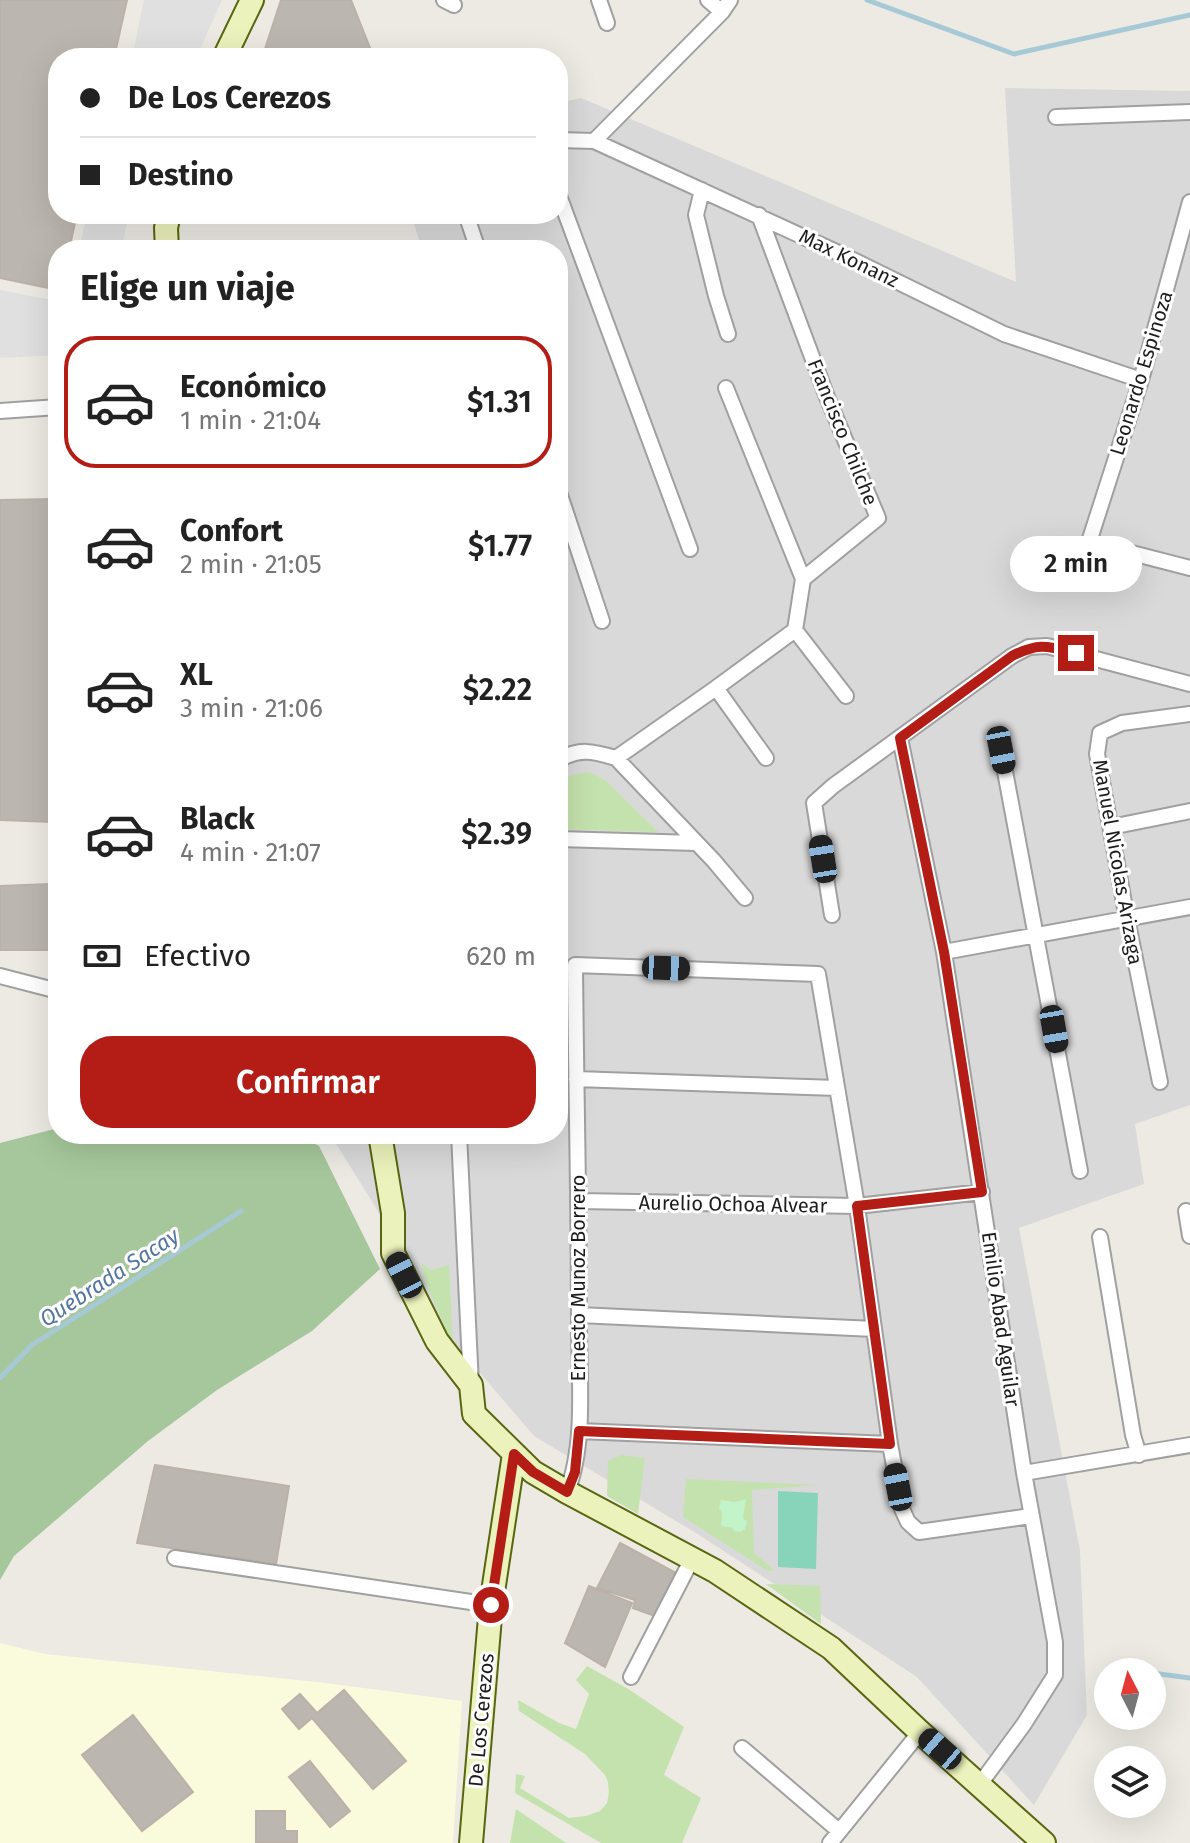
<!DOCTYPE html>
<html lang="es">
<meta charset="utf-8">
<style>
body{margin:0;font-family:"Fira Sans",sans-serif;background:#f2f2f2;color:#222;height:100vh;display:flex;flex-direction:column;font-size:30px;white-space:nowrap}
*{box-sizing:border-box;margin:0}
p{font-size:26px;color:#767676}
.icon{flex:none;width:44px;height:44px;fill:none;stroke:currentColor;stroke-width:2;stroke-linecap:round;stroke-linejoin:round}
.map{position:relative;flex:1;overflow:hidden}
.details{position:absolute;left:48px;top:240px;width:520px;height:904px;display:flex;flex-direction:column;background:#fff;border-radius:32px;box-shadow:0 8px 32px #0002}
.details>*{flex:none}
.top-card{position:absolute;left:48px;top:48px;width:520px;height:176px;border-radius:32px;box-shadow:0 8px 32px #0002;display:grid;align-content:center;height:176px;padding:0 32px;background:#fff}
.needle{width:52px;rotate:354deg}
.fabs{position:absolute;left:1094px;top:1658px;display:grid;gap:16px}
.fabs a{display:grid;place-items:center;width:72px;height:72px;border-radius:50%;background:#fff;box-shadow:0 8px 32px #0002;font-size:40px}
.end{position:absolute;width:36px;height:36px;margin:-18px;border:10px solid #b31d15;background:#fff;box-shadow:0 0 0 4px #fff}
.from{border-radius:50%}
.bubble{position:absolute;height:56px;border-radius:28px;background:#fff;box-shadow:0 8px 32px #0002;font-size:26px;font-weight:600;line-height:56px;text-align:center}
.car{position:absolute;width:24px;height:48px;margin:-24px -12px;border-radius:10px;box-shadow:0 0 6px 2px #0007;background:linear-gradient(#222 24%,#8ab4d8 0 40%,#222 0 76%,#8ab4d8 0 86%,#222 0)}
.top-card b{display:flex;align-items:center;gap:28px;height:76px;font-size:30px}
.top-card b+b{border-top:2px solid #e0e0e0}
.top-card i{width:20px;height:20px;background:#222}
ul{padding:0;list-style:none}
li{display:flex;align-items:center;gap:24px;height:132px;margin:0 16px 12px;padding:0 16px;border:4px solid transparent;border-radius:32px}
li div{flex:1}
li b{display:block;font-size:30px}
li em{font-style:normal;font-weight:600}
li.on{border-color:#b31d15}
li>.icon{width:72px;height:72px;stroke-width:1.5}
h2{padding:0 32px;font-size:36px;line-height:96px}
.pay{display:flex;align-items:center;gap:20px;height:88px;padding:0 32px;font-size:30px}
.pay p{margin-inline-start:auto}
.action{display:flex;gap:16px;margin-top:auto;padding:16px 32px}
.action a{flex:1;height:92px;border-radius:32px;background:#b31d15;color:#fff;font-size:32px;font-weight:600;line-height:92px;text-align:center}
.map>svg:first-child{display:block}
.residential{fill:#dad9d9}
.education{fill:#fafbdd}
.grass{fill:#c4e2ad}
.forest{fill:#a6c79b}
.park{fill:#c3f3c9}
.pitch{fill:#88d4ba}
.parking{fill:#e0e0e0}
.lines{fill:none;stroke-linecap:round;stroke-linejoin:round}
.stream{stroke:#a7c9d6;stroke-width:5}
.building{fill:#bcb6b0;stroke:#bcb1a7;stroke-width:2}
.street-casing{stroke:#a0a0a0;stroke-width:18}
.secondary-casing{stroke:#586610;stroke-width:26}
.street{stroke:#fff;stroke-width:14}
.secondary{stroke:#ecf2bb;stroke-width:22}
.route{stroke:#b31d15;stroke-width:10}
.labels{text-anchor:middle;stroke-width:6;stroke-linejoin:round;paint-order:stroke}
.street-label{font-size:20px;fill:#1c1c1c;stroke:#fff}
.water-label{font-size:22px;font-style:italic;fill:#5376a1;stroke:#fff}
</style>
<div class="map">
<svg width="1190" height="1843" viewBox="0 0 1190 1843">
<rect width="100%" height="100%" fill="#eceae3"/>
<path class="residential" d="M1005,88L1190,91V1105L1135,1124L1144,1184L1019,1228L1080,1551L1087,1715L1034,1805L917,1677L696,1533L534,1436L446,1333L373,1203L330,1134H558V250H422L411,214H558V103L581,98L1016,282Z"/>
<path class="education" d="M0,1643L45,1654L326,1683L462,1701L453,1843H0Z"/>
<path class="grass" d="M589,772L605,780L658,832L558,829V783L572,775Z
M421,1263L431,1270L449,1265L453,1347L428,1288Z
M621,1455L645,1458L638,1514L607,1496L608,1461Z
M686,1479L818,1485L752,1490L754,1553L774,1570L768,1571L683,1517Z
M766,1584L820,1586L821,1624Z
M587,1666L630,1690L684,1727L664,1775L701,1798L682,1843H601L515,1793L516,1774L525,1776L520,1788L569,1818L586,1816L600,1811L607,1803L609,1793L608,1782L605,1775L585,1754L519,1711L518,1700L559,1723L576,1729L589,1694L576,1680Z
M516,1809L566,1843H510Z"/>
<path class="forest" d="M58,1128V1134H296L319,1146L380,1269L312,1331L217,1390L148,1441L14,1556L0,1580V1143Z"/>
<path class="park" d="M746,1499L743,1518L747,1522L745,1529L741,1532L734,1531L733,1528L721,1526L722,1513L719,1508L721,1500L734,1502Z"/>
<path class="pitch" d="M778,1491L818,1493L816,1569L778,1567Z"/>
<path class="parking" d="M144,0H222L196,58H132Z
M87,214H129L121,250H79Z
M0,290L58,301V355L0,358Z"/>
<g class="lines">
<path class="stream" d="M867,0L1014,54L1190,15
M0,1378L32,1345L241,1211
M1122,1668L1147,1672
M1152,1673L1190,1678"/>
</g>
<path class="building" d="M0,0H127L114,58H58V214H77L69,250H58V290L0,278Z
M281,0H351L374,58H262Z
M54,499L51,822L0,820V500Z
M50,884V950H0V886Z
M155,1465L289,1486L276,1564L137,1543Z
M620,1543L676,1573L655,1616L633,1608L635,1600L597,1588Z
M589,1586L632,1603L605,1667L565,1643Z
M344,1690L406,1761L373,1789L312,1718L299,1729L282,1709L300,1694L317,1713Z
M133,1715L193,1792L142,1831L82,1755Z
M310,1761L350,1811L330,1827L289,1777Z
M256,1811H285V1831H297V1843H256Z"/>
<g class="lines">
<g class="street-casing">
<path id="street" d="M444,0L454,5
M599,0L607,23
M708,0L722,12
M1056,117L1190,112
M558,140L594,141L845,256L1004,334L1141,380
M594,141L722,12L730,0
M702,190L696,215L716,296L728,334
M558,193L690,549
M1190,202L1141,380L1089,542L1190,568
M466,214L478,250
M726,388L803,579
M0,411L58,407
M558,489L602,621
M795,630L846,696
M716,688L766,758
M900,738L944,952L1024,1473L1055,1642V1675L1024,1724L980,1784
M1001,750L1080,1171
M616,758L714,861L745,898
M558,760C580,748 592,751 616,758L716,688L795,630L803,579L878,518L827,397L759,215
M1111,827L1190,811
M558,839L696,843
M832,915L814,803L833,786L1012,656L1029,647L1047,646L1190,684
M944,952L1190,907
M0,976L58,991
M576,1079L837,1088
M1160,1082L1127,919L1097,754L1100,733L1122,723L1190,714
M459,1134L471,1385
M579,1201L857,1206L982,1192
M1186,1211L1190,1236
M1100,1237L1133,1435L1139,1455
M579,1315L874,1329
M579,1431L890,1444
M1024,1473L1190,1445
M567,1492C586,1443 579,1377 579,1324C579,1204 576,1085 575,965L818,974L857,1206L890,1444L902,1509L908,1522L919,1532L1031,1516
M175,1558L491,1605
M631,1677L692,1559
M742,1748L839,1831
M830,1843L920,1732"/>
</g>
<g class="secondary-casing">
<path id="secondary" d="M224,58L252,0
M167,250L166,228L169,214
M380,1134L393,1213V1253L437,1341L471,1385L474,1414L533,1472L567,1492L715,1571L831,1648L920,1732L1044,1843
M471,1843L491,1605L514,1454"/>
</g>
<use href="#street" class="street"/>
<use href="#secondary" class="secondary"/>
</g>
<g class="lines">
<path class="route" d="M491,1605L514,1454L533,1472L567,1492L575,1472L579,1431L890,1444L857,1206L982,1192L944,952L900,738L1012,656C1039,642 1048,646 1076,653"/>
</g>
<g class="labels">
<g class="street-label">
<text transform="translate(849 258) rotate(26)" y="7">Max Konanz</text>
<text transform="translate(1141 373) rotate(-73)" y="7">Leonardo Espinoza</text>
<text transform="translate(843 432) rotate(68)" y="7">Francisco Chilche</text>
<text transform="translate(1118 862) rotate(80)" y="7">Manuel Nicolas Arizaga</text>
<text transform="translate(733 1204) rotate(1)" y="7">Aurelio Ochoa Alvear</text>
<text transform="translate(578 1278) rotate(-90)" y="7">Ernesto Munoz Borrero</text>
<text transform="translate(1001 1319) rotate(82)" y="7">Emilio Abad Aguilar</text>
<text transform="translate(481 1720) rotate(-85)" y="7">De Los Cerezos</text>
</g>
<g class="water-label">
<text transform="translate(109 1277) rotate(-33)" y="8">Quebrada Sacay</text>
</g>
</g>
</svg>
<div class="fabs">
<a><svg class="needle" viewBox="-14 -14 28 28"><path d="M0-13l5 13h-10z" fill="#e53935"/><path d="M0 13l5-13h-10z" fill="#767676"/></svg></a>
<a><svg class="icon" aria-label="layers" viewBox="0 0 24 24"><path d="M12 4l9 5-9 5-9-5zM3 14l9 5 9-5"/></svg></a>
</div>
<i class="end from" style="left:491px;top:1605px"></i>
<i class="end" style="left:1076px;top:653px"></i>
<div class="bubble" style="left:1010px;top:536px;width:132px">2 min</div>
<i class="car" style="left:1001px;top:750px;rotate:169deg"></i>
<i class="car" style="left:823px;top:859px;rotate:351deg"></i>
<i class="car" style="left:666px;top:968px;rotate:92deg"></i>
<i class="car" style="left:1054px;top:1029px;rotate:170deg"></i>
<i class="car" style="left:404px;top:1275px;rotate:333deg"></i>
<i class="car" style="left:898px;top:1487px;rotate:349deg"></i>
<i class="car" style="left:940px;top:1749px;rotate:311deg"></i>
<div class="top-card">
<b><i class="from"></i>De Los Cerezos</b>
<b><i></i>Destino</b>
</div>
<section class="details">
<h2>Elige un viaje</h2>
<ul>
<li class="on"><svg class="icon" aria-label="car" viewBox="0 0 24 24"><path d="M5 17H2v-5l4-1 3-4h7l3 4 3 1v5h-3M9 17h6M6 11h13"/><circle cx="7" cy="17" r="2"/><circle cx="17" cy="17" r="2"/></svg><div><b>Económico</b><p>1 min · 21:04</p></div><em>$1.31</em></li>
<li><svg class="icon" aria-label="car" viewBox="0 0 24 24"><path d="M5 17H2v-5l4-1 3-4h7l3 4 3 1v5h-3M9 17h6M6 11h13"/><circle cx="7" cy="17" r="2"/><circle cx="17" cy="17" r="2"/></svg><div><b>Confort</b><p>2 min · 21:05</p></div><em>$1.77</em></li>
<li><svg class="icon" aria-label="car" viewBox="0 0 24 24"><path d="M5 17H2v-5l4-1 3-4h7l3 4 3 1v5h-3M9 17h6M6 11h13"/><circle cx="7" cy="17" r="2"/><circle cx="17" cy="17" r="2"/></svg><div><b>XL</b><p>3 min · 21:06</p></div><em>$2.22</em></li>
<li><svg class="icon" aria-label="car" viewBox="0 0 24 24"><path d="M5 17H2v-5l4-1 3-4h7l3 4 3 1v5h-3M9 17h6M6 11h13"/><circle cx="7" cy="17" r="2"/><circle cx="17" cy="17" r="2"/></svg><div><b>Black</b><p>4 min · 21:07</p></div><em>$2.39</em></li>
</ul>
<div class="pay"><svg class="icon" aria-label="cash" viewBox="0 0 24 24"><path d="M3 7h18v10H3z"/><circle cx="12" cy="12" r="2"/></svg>Efectivo<p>620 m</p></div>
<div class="action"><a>Confirmar</a></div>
</section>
</div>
